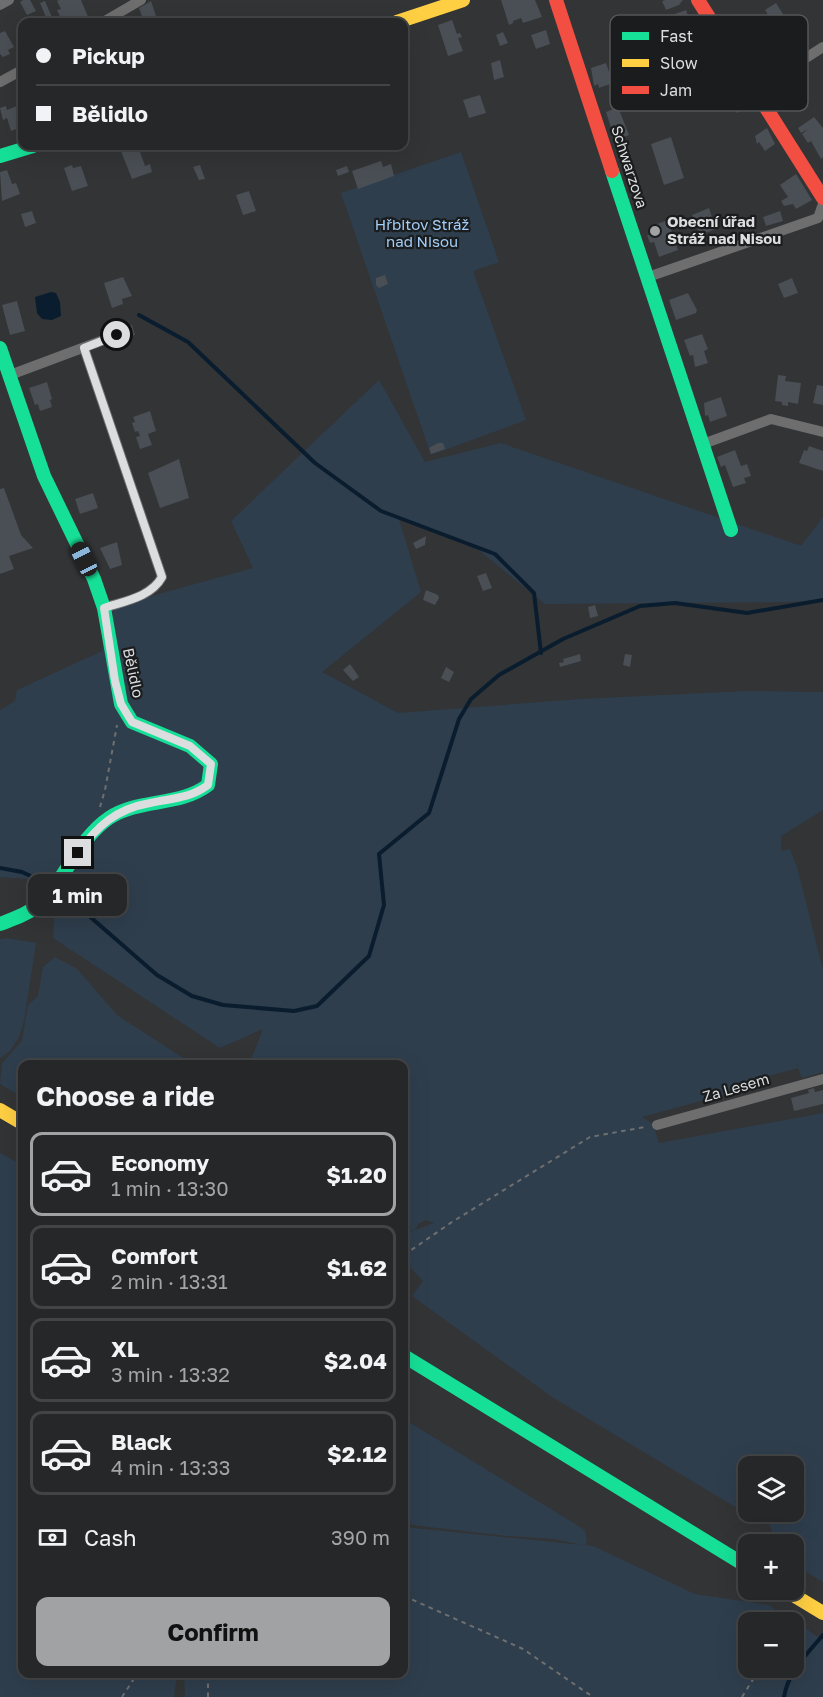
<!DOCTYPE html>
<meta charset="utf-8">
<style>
body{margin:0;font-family:"Golos Text",sans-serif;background:#2e2f30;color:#f1f3f6;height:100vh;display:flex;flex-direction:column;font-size:22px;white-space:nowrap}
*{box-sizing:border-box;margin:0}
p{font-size:20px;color:#a4a5a8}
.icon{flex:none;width:33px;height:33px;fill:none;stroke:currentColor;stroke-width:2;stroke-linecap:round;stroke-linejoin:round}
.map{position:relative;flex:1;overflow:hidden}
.details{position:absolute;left:18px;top:1060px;width:390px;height:618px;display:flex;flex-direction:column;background:#262728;border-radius:12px;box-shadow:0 6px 24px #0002,0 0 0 2px #424445}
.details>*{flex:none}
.hud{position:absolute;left:18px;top:18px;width:390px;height:132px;border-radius:12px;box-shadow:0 6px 24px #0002,0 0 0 2px #424445;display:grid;align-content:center;height:132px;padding:0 18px;background:#262728}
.buttons{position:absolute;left:738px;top:1456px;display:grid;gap:12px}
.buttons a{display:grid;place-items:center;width:66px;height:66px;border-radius:12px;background:#262728;box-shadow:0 6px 24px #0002,0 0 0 2px #424445;font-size:30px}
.end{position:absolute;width:27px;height:27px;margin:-14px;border:8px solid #dbdddf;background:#111;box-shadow:0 0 0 3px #111}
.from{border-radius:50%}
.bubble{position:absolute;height:42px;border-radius:12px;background:#262728;box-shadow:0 6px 24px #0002,0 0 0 2px #424445;font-size:20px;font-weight:700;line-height:42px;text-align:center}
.car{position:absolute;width:18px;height:36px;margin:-18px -9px;border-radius:8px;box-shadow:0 0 4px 2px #0007;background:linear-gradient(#222 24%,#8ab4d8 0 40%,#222 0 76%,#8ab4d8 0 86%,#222 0)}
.hud b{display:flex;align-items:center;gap:21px;height:57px;font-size:22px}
.hud b+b{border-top:2px solid #424445}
.hud i{width:15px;height:15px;background:#f1f3f6}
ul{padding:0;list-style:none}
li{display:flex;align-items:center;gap:18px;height:84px;margin:0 12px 9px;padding:0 6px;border:3px solid #424445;border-radius:12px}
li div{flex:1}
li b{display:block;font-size:22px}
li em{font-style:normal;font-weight:700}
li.selected{border-color:#a0a2a4}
li>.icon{width:54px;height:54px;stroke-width:1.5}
h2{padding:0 18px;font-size:27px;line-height:72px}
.pay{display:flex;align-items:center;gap:15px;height:66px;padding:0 18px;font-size:22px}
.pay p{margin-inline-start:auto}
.action{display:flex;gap:12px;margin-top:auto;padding:12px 18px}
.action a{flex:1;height:69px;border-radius:12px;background:#a0a2a4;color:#111;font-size:24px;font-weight:700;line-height:69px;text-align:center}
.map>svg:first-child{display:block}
.green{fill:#2f3e4d;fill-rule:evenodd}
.water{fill:#0a1d2f}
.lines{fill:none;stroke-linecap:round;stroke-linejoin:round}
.stream{stroke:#0a1d2f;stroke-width:4}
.building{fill:#494f54}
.path{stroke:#6e6f70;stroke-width:2;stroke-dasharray:4.5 4.5;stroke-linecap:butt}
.street{stroke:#6e6e6f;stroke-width:10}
.fast{stroke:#16e098;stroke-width:14}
.slow{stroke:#ffcf43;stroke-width:14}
.jam{stroke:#f24e42;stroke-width:14}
.slow-bridge{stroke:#ffcf43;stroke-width:14}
.route{stroke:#dbdddf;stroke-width:8}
.poi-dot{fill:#a0a2a4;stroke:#1a1c1d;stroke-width:2}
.labels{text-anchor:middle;stroke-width:4.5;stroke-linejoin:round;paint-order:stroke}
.street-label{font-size:15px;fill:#dbdddf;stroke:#1a1c1d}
.poi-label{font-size:15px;font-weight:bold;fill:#dbdddf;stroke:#1a1c1d;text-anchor:start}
.park-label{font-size:15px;fill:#a2cef9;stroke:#1a1c1d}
.key{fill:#1a1c1d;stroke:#545657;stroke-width:1.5}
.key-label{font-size:16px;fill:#dbdddf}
</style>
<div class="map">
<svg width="823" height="1697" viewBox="0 0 823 1697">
<rect width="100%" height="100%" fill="#323436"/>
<path class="green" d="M461,152L499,262L473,271L526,420L431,455L341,193Z
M379,380L425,462L501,443L801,546L823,517V600L788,602L545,604L474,546L399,519L421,592L322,672L398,713L580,699L747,691L823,692V810L781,836V851L790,849L797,867L823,970V1072L802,1078L798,1068L754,1080L756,1086L642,1117L653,1124L659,1143L823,1113V1582L794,1565V1545H778L766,1517L762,1523L552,1397L412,1296L423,1281L404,1261V1234L434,1223L426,1220L418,1224L416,1229L404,1233V1065H249L263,1029L220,1048L53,938L57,881L0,877V710L15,701L17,690L102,651L108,608L253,568L231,521ZM748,1467H794V1512H748Z
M6,938L36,943L24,1021L19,1037L10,1051L0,1058V939Z
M55,957L77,969L117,1015L194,1065H22V1097L0,1084L2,1063L22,1041L28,1005L38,996L43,967Z
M0,1153L22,1165V1674H177L174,1697H0Z
M404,1419L585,1530L587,1542L585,1545L593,1546L695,1594L769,1605L823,1640V1697H185L184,1674H404V1527L583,1545L554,1539L507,1536L404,1524ZM748,1623H794V1668H748Z"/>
<path class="water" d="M51,292L56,293L60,302L61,316L52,320L42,319L37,313L35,297Z"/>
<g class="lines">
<path class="stream" d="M139,315L188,342L315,463L381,511L495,554L534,593L541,653
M0,868L22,872L50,885
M57,888L157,975L192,996L223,1005L294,1011L317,1006L369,956L384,905L379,854L429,813L459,719L471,699L499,675L563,639L640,606L675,603L747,613L823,600
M784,1697C788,1672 807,1654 823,1635"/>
</g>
<path class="building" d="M23,0H30L36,11L27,15L20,2Z
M59,0H81L89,19L81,22L62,21L57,10L61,9L57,1Z
M501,0H535L542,17L523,23L521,18L513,21V23L509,25Z
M665,0H683L679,5L666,10L662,1Z
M45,1L54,22H48L40,3Z
M151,1L158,22H144L139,8Z
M776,3L798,38L787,45L765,10Z
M686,10L689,19L675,25L672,15Z
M452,20L457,34L460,33L462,37L458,38L463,51L448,56L438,25Z
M546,30L550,44L536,49L531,35Z
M5,31L14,47L8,50L10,54L3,57L0,54V33Z
M503,32L508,43L500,46L496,35Z
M500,60L504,77L494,80L491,63Z
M606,63L613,83L599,88L598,84L594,86L591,68Z
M737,81L752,104L737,113L732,105L729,107L722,90Z
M480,95L486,113L469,118L463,100Z
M22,104V127L11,131L7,118L3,120L0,108L6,106L7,110Z
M618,107L629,135L621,138L620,135L614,137L606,112Z
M814,117L823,128V157L821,159L811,141L808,143L802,134L808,129L801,133L798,128Z
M767,128L775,144L765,151L759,142L757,144L755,136Z
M671,137L684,178L664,185L651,144Z
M119,146H138L145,166L150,164L152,172L132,179Z
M381,161L383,167L391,164L394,176L358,189L352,171Z
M72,165L73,168L81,166L88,186L72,191L64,168Z
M200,165L205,179L199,180L193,167Z
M347,166L349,172L338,176L336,170Z
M7,170L12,184L16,183L20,194L2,201L0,172Z
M796,174L812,200L796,209L793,204L784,206L781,201L788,197L780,185Z
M249,191L256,211L243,215L236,195Z
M709,208L716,229L700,235L692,215Z
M32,211L36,223L25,227L21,214Z
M780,211L783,221L766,226L763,217Z
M668,220L678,250L659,257L654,242L650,243L647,235L651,234L649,227Z
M385,275L388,284L379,288L376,285V278Z
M123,277L132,296L122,299L123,304L112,308L104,283Z
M792,278L798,293L784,298L778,284Z
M688,293L697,310L696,313L676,320L669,300Z
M17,301L25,331L10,335L2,305Z
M132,325L135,335L122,339L119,329Z
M702,334L708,349L704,351L708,363L695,367L693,355L690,356L684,340Z
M778,375L786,376L785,381L801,383L798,404L788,402V406L782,405V402L775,401Z
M47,382L52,399L50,400L52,407L40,411L38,404L35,405L29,388Z
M817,385L823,386V405L813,403Z
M721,397L727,416L710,422L708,415L705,416L704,403Z
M150,411L156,431L148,434L152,445L140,449L136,437L140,436L138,431L135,432L132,423L135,422L133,417Z
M438,443H443L445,449L431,454L429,448Z
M809,446L823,451V471L799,463L804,450L807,451Z
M735,450L741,466L747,464L751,476L744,478L746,483L733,487L725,465L721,467L717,457Z
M179,459L189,498L160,508L148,473Z
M4,488L21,535L33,548L9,556L14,569L0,574V489Z
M93,493L98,508L80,514L75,499Z
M426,536L425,545L416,549L413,543Z
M117,542L122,565L110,569L100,548Z
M486,573L492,588L483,591L477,576Z
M426,590L438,595L439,598L435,605L423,600Z
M595,605L598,616L590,618L588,607Z
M580,654L581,661L560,667L559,663L564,662L563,659Z
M625,654L632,655L630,667L623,665Z
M350,664L359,677L353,681L343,670Z
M446,667L454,672L449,682L441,678Z
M814,1088L815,1092L823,1090V1104L794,1111L791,1098L809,1093L808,1090Z"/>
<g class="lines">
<path class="path" d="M100,807L105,790L117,725
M404,1255L452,1222L590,1137L645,1127
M404,1596L523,1649L593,1697
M794,1623L800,1617
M122,1697L137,1674
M208,1697V1674
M742,1697L760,1668"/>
<path class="street" d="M0,5L9,0
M103,22L141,0
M0,82L22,70
M756,90L823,47
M648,277L818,218L823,204
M84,348L162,577C151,597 125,601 104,608
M10,375L117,335
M703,444L771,419L823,432
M657,1125L823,1079"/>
<path class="fast" d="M0,156L33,146
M612,171L731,530
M0,348L44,476L94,579L104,608L121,704L132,722L190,746L211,764L208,785C179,807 139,798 109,818C77,840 66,880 37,906C26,915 13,919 0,924
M404,1356L748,1567"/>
<path class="slow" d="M397,22L463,0
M0,1110L22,1123"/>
<path class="jam" d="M556,0L612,171
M698,0L823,198"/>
<path class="slow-bridge" d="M785,1590L823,1613"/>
</g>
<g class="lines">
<path class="route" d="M78,853C97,826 116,809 150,803C172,798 189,799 208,785L211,764L190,746L132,722L121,704L115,681L104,608C125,601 151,597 162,577L84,348L117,335"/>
</g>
<circle class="poi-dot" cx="655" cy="231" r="6"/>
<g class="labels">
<g class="street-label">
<text transform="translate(629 167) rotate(72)" y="5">Schwarzova</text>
<text transform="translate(133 673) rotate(78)" y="5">Bělidlo</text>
<text transform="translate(736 1088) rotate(-16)" y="5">Za Lesem</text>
</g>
<g class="poi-label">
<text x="667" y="227">Obecní úřad<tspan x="667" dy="17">Stráž nad Nisou</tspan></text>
</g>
<g class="park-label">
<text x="422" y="230">Hřbitov Stráž<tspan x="422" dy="17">nad Nisou</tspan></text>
</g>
</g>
<rect x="610" y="15" width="198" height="96" rx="9" class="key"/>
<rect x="622" y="32" width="27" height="8" fill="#16e098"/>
<rect x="622" y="59" width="27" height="8" fill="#ffcf43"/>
<rect x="622" y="86" width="27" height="8" fill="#f24e42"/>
<g class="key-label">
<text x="660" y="42">Fast</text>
<text x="660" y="69">Slow</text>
<text x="660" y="96">Jam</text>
</g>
</svg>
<div class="buttons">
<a><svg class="icon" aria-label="layers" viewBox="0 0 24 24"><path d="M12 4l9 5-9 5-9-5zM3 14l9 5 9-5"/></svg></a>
<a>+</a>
<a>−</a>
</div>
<i class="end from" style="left:117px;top:335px"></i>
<i class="end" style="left:78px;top:853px"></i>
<div class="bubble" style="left:28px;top:874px;width:99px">1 min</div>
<i class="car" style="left:84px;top:559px;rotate:334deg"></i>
<div class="hud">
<b><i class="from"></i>Pickup</b>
<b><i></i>Bělidlo</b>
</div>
<section class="details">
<h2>Choose a ride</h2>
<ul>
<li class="selected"><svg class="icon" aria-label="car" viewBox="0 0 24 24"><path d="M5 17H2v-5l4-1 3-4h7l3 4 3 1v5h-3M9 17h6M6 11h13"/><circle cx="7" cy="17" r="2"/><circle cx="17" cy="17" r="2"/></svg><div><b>Economy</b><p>1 min · 13:30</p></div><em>$1.20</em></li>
<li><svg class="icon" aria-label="car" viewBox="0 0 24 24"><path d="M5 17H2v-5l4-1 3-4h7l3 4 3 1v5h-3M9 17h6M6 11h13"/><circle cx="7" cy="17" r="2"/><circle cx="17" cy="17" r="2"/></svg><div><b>Comfort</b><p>2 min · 13:31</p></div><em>$1.62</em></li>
<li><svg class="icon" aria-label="car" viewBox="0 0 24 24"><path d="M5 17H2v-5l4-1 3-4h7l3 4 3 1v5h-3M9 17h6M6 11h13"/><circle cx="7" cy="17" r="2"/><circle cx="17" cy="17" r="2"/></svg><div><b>XL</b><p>3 min · 13:32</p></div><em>$2.04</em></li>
<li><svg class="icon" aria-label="car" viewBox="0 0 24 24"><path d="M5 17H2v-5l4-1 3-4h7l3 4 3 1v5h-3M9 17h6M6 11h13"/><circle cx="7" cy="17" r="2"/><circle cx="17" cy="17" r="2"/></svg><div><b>Black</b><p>4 min · 13:33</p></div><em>$2.12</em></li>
</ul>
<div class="pay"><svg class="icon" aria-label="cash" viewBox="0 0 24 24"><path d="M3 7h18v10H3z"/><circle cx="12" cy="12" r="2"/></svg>Cash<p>390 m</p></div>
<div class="action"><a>Confirm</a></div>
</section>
</div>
